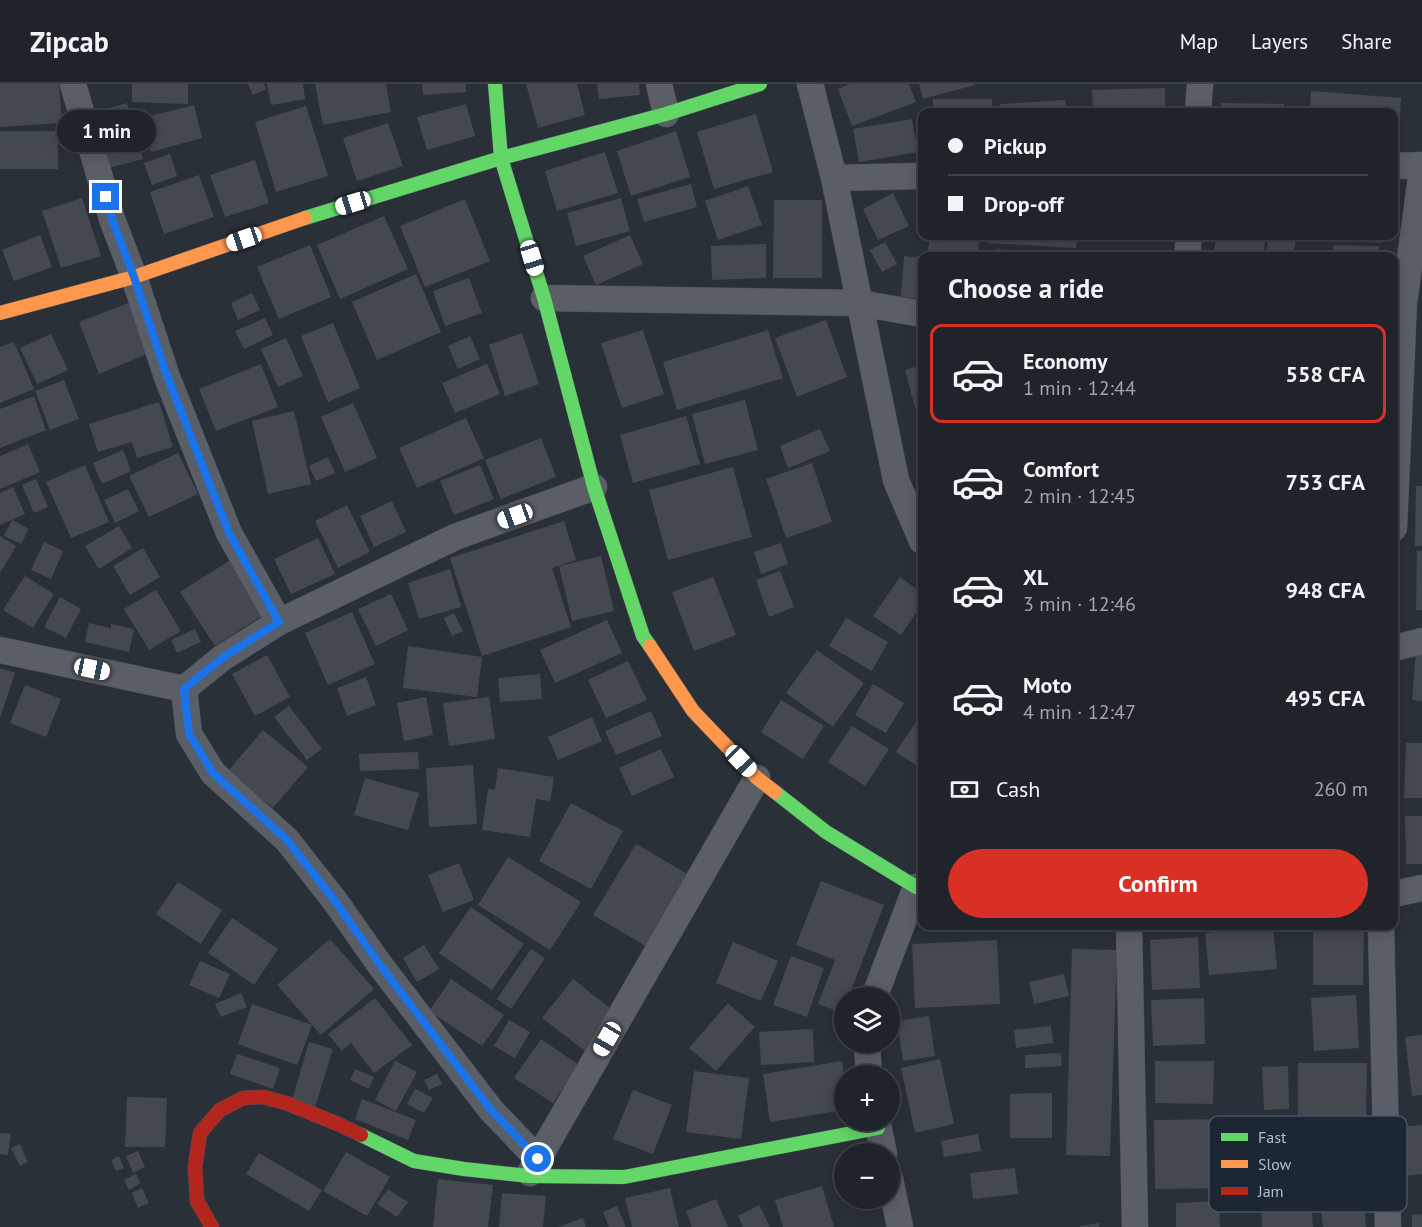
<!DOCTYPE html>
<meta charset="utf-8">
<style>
body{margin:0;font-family:"PT Sans",sans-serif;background:#2d3036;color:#f1f3f6;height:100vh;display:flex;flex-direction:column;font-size:22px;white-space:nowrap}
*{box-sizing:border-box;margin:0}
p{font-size:20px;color:#a2a4a8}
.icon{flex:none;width:33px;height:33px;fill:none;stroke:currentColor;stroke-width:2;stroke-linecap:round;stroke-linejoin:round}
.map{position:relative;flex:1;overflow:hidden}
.details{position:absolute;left:918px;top:168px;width:480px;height:678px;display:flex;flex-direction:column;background:#20242a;border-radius:12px;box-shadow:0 3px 15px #0003,0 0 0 2px #3d4147}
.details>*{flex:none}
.hud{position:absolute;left:918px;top:24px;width:480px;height:132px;border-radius:12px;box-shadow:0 3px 15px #0003,0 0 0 2px #3d4147;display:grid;align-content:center;height:132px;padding:0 30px;background:#20242a}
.buttons{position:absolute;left:834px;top:903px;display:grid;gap:12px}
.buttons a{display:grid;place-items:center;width:66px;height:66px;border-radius:50%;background:#20242a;box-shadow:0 3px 15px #0003,0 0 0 2px #3d4147;font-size:30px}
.end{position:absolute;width:27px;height:27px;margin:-14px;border:8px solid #1a73e8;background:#fff;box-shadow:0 0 0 3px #fff}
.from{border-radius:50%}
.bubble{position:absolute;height:42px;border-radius:21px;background:#20242a;box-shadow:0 3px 15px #0003,0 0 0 2px #3d4147;font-size:20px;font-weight:700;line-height:42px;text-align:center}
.car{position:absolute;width:18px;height:36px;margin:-18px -9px;border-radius:8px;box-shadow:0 0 4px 2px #0007;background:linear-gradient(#fff 24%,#345 0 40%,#fff 0 76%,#345 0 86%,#fff 0)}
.hud b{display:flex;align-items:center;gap:21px;height:57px;font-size:22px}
.hud b+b{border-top:2px solid #3d4147}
.hud i{width:15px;height:15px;background:#f1f3f6}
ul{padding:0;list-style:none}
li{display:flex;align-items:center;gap:18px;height:99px;margin:0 12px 9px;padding:0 18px;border:3px solid transparent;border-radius:12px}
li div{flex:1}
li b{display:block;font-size:22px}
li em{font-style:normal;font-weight:700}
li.active{border-color:#d93025}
li>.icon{width:54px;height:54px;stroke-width:1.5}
h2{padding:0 30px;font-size:27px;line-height:72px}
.pay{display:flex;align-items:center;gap:15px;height:66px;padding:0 30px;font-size:22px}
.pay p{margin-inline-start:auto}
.primary-button{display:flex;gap:12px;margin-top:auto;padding:12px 30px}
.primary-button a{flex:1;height:69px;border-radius:36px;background:#d93025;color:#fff;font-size:24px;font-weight:700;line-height:69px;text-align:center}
header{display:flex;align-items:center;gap:36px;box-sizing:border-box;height:84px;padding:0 30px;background:#20242a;border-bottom:2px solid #3d4147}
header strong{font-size:28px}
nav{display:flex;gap:33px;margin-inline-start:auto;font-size:21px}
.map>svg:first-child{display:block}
.building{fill:#444950}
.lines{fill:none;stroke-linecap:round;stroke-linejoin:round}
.street-casing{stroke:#484c53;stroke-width:27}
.fast-casing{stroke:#484c53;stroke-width:15}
.slow-casing{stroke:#484c53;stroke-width:15}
.jam-casing{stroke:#484c53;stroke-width:15}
.street{stroke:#5a5e66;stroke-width:26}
.fast{stroke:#63d668;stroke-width:14}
.slow{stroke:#ff974d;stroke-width:14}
.jam{stroke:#b3261e;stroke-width:14}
.route{stroke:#1a73e8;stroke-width:8}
.key{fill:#1d2633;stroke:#4a5360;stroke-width:1.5}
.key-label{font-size:16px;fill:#b4bcc9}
</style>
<header>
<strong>Zipcab</strong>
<nav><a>Map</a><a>Layers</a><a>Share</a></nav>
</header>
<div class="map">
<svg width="1422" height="1143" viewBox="0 0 1422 1143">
<rect width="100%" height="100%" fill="#2a3038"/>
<path class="building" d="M0,0H59L62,39L0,43Z
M132,0H188V20L132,18Z
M248,0H264L266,5L253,11Z
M267,0H303L305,15L271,21Z
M315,0H386L391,28L323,41Z
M422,0H466V8L423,11Z
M526,0H577L585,31L538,44Z
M597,0H639L640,11L599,15Z
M850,0H909L916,18L852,42L838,5Z
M919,0H975V1L923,15Z
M1165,4V28H1093L1092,6Z
M1311,7L1401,14L1398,65H1394V28H1310Z
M933,15H992V28H933Z
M1065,16L1066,28H1000V20Z
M127,19L136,52L103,61L94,28Z
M1221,19L1284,20V28H1221Z
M466,20L475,52L427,66L417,33Z
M194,21L202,54L151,68L142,34Z
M306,22L328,92L276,108L255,38Z
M756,30L773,88L714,105L697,48Z
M912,35L918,68L859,78L853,45Z
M388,39L403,82L357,97L343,54Z
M0,47H58V85H0Z
M676,47L690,93L631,112L617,67Z
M137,57L143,75L109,84L104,66Z
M605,68L618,109L557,127L545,87Z
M170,70L177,92L152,101L144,79Z
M255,76L269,119L225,133L210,91Z
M199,91L214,133L164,150L150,108Z
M691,100L697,123L644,138L637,115Z
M748,102L762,141L718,156L705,117Z
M893,109L909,142L878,156L863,125Z
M82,114L101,172L61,184L42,127Z
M621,114L630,147L576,162L567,129Z
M465,115L490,177L425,203L400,142Z
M774,116H822V194H773Z
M384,132L408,185L340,215L317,161Z
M40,151L52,183L14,197L2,166Z
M630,151L643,180L596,201L583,172Z
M930,152H980L977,172L928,166Z
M989,152H1077L1076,164L988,159Z
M1216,152H1265L1264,172H1214Z
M1269,152L1296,154L1293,172H1266Z
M1337,152H1382L1381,159L1336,156Z
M885,158L897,180L882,188L870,166Z
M766,160V194L712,196L711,162Z
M310,161L331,213L279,235L257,183Z
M1333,161L1379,162V172H1333Z
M996,165L1051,171V172H996Z
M1088,166L1106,168L1105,172H1087Z
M1112,167L1157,170V172H1111Z
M904,172L922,174V215L901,213Z
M416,190L441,248L377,276L352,218Z
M469,194L482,229L445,242L433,207Z
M252,209L260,226L238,236L231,219Z
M131,218L152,268L99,290L79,238Z
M265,234L273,251L244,265L235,247Z
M826,236L847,293L797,313L775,254Z
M333,239L360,304L328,318L301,252Z
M643,246L664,310L622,324L601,259Z
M768,246L783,294L677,326L663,278Z
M522,249L539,300L505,312L489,261Z
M51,250L68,286L37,300L20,264Z
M470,252L480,275L458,285L448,262Z
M286,254L303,292L278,303L261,265Z
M14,258L34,305L0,319V263Z
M261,280L278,323L216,347L199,305Z
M487,280L500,310L455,329L442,299Z
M922,281V333L918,335L905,286Z
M64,296L79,335L50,346L35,307Z
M34,312L46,346L0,364V325Z
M745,316L758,366L705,380L692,330Z
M159,318L173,363L137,374L132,358L98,368L89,340Z
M353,319L377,374L345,388L321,333Z
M294,327L311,400L268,410L252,337Z
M686,332L700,380L633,399L620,351Z
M466,334L484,374L417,404L399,364Z
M820,345L830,367L788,384L780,362Z
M541,354L556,393L501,415L485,376Z
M28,360L40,388L0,405V372Z
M123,366L131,387L102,400L93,379Z
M178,369L198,410L149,433L129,392Z
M328,373L335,389L316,397L309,382Z
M812,379L832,438L786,454L766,395Z
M85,381L109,438L71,454L46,398Z
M480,381L494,415L454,431L440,397Z
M733,383L752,453L668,476L649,406Z
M36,395L48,423L34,429L22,401Z
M1416,402H1422V462H1415Z
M13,403L25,430L0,441V409Z
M128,405L139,427L115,439L104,416Z
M392,417L406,448L374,463L360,432Z
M347,421L370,468L338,484L315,437Z
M12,436L29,445L21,460L4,452Z
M564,437L576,476L552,484L571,543L482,572L450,474Z
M119,442L132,464L99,485L85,462Z
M0,452L16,462L0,489Z
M318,454L335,490L291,510L274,475Z
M44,458L63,467L51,495L31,486Z
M781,459L788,480L761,490L754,468Z
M143,464L160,493L130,511L113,482Z
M1417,467H1422V526H1416Z
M601,472L614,527L572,537L559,482Z
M232,475L266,529L215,562L180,508Z
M450,485L461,523L419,535L408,499Z
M780,487L794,523L769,533L756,496Z
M25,492L54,510L33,544L3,526Z
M713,493L736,551L694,567L672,508Z
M900,493L922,509V520L901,551L873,532Z
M156,506L181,547L149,566L124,525Z
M391,510L408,546L376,562L358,525Z
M60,513L81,525L66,554L44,543Z
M352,528L375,580L328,601L305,549Z
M454,529L463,547L452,552L444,534Z
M846,534L888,558L872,587L829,562Z
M607,536L622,569L555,599L540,566Z
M89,539L111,544V540L134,545L129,568L85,558Z
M195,545L201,558L177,569L171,556Z
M408,562L482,573L477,613L403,604Z
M817,566L864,599L833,643L786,609Z
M1416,567L1422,568V617L1412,616Z
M267,571L290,613L255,632L232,590Z
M628,577L647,616L606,634L588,596Z
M0,584L15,589L0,634Z
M540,590L542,615L500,618L498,594Z
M366,593L376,621L347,632L337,604Z
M873,600L904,619L886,649L855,631Z
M25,601L61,615L46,653L10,639Z
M426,613L433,651L404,657L397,619Z
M489,613L495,655L449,662L443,619Z
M922,614V627L916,623Z
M781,616L824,642L803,675L761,648Z
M289,622L322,665L307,676L274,633Z
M651,627L662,652L616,671L605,647Z
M592,633L602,657L558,676L548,653Z
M917,636L922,639V685L896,668Z
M852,642L889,665L865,702L828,678Z
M263,646L308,683L273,724L228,687Z
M1406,659H1422V714H1404Z
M661,665L674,693L632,712L619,684Z
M418,668L419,685L360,687L359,670Z
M473,681L477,740L429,743L426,684Z
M498,684L554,693L550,717L536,715L530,753L482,746L488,705L495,706Z
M365,694L419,709L408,746L354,731Z
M571,719L623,747L591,805L539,777Z
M1405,732H1422V780H1406Z
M636,760L689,791L646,862L593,831Z
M508,773L581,818L550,866L478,821Z
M459,779L474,816L443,828L428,791Z
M821,797L884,821L848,914H844V923L842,929L818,920L835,876L796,861Z
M178,798L222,826L201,860L156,830Z
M471,823L524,860L492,906L439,869Z
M232,834L278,865L254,901L208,869Z
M1273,842L1277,885L1209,891L1205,849Z
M1313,845H1364L1363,901H1313Z
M1198,853L1200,904L1152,906L1150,856Z
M330,855L374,905L321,951L277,901Z
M997,856L1000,920L915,924L912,860Z
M733,858L778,877L761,917L716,899Z
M424,861L439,885L417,898L403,874Z
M531,865L545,874L511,925L497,915Z
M1072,865L1117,866L1110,1072L1066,1071Z
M791,872L824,884L807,933L773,921Z
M200,877L230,890L219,914L189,901Z
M1064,890L1069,912L1034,920L1029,898Z
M451,895L504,931L482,962L429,927Z
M573,895L616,929L585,967L542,934Z
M241,909L247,923L221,933L215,920Z
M1356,911L1359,964L1314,967L1311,914Z
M375,914L412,961L374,989L351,959L342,967L328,950Z
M1204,914L1205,960L1153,962L1151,916Z
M728,919L755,943L716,987L689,964Z
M252,920L312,941L297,981L238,960Z
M929,932L935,972L903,977L897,937Z
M509,936L530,948L515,974L494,962Z
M1051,942L1053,959L1016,964L1014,946Z
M813,945L814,978L761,981L759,948Z
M1422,951V1011L1412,1012L1405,953Z
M541,955L579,981L553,1019L514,994Z
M309,958L333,965L315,1023L292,1016Z
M1061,969L1062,982L1025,984V971Z
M237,970L280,984L273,1005L230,990Z
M940,975L954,1040L915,1049L901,984Z
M395,977L417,988L396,1027L375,1016Z
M842,977L844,993V1026L770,1038L763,990Z
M1155,977H1214L1213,1020L1155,1019Z
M1298,979H1367L1366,1037H1298Z
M1288,982L1289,1025L1264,1026L1262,983Z
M355,985L374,993L369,1005L350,996Z
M694,987L749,994L741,1055L686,1048Z
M437,990L442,1000L429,1006L424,996Z
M415,1005L433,1014L424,1029L407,1020Z
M633,1006L672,1021L653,1070L613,1055Z
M1052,1009V1054H1010V1010Z
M127,1013L167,1014L165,1063H125Z
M362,1015L416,1036L408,1056L355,1035Z
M1227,1035L1228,1104L1155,1105L1154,1036Z
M1422,1041V1090L1403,1092L1400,1043Z
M0,1049L11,1050L8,1071L0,1070Z
M978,1050L981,1067L944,1073L941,1057Z
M20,1060L28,1078L20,1082L11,1064Z
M138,1067L145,1083L133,1089L126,1072Z
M346,1068L390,1093L367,1132L323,1107Z
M259,1069L322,1106L309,1127L246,1090Z
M119,1072L124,1084L116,1087L111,1076Z
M1015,1084L1018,1110L973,1115L970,1089Z
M136,1090L141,1099L129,1106L124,1096Z
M438,1095L493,1101L488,1143H433Z
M822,1102L834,1143H783L775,1116Z
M142,1104L149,1119L138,1124L132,1109Z
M670,1104L679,1143H632L625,1114Z
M388,1105L408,1118L397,1133L377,1120Z
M502,1109L546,1112L543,1143H499Z
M1364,1112L1366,1143H1323L1320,1116Z
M716,1115L728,1143H692L686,1127Z
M1219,1117L1220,1143H1176V1119Z
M1311,1117L1313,1143H1262L1261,1119Z
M759,1121L770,1143H743L738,1132Z
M617,1122L626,1143H609L603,1128Z
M1422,1130V1143H1412V1131Z
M583,1134L586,1143H558Z
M1099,1139V1143H1080V1142Z"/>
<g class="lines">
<g class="street-casing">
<path id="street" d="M73,0L112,135L134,193L167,293L229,449L279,538
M659,0L666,30
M810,0L834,94L896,396L922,457
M1198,28L1200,0
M1394,82L1422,81
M834,94L922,92
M1187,172L1189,152
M544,214L859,219L922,230
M1394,444L1404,219L1422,86
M1394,564L1422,557
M0,566L184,605
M184,605L189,650L213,689L287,756L335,817L380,881L491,1026L538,1075
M184,605L222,574L279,538L455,453L594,403
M1394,810L1422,804
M1129,842L1135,1143
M1381,842L1388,1143
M874,914L916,803
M867,958L869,992
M877,1036L884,1070
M530,1089L757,694
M890,1095L900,1143"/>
</g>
<g class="fast-casing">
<path id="fast" d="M495,0L501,74L544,214L594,403L643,552L650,562
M305,134L501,74L666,30L760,0
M775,708L826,748L916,803L922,805
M361,1051L414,1077L464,1085L529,1092L624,1093L878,1044"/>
</g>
<g class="slow-casing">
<path id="slow" d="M0,229L134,193L305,134
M650,562L693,627L757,694L775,708"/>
</g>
<g class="jam-casing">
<path id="jam" d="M212,1143L197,1117L195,1083L200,1049L220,1026L243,1014L263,1013L286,1019L338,1040L361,1051"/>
</g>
<use href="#street" class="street"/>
<use href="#fast" class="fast"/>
<use href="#slow" class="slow"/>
<use href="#jam" class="jam"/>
</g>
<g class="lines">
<path class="route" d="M106,113L112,135L134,193L167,292L229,449L279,538L222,574L184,605L189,650L213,689L287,756L335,817L380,881L491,1026L538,1075"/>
</g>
<rect x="1209" y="1032" width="198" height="96" rx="9" class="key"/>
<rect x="1221" y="1049" width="27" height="8" fill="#63d668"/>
<rect x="1221" y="1076" width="27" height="8" fill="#ff974d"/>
<rect x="1221" y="1103" width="27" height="8" fill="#b3261e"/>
<g class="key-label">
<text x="1258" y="1059">Fast</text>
<text x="1258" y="1086">Slow</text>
<text x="1258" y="1113">Jam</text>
</g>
</svg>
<div class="buttons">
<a><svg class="icon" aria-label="layers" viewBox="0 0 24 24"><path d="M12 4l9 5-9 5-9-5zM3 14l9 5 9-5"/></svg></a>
<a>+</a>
<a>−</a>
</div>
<i class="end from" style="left:538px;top:1075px"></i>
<i class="end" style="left:106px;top:113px"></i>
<div class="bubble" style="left:57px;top:26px;width:99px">1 min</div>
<i class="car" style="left:353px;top:119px;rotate:253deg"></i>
<i class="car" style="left:244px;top:155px;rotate:251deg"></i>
<i class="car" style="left:532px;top:174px;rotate:163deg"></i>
<i class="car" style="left:515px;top:432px;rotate:250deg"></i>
<i class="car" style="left:92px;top:585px;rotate:102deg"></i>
<i class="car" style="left:741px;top:677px;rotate:136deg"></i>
<i class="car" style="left:607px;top:955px;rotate:210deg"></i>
<div class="hud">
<b><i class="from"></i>Pickup</b>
<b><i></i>Drop-off</b>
</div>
<section class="details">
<h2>Choose a ride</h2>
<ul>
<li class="active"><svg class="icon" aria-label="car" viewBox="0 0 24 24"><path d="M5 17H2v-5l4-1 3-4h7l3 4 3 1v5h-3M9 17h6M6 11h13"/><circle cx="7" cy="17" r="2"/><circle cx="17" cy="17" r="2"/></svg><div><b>Economy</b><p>1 min · 12:44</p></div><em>558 CFA</em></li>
<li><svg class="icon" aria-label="car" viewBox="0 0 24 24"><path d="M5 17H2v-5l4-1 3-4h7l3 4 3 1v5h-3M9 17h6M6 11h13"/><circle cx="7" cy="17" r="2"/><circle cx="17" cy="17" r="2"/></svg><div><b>Comfort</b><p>2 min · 12:45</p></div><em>753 CFA</em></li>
<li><svg class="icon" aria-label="car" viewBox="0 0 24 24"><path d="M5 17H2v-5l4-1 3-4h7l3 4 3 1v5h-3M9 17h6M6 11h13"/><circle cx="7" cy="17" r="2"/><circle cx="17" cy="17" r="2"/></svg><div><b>XL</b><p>3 min · 12:46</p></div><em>948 CFA</em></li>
<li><svg class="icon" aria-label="car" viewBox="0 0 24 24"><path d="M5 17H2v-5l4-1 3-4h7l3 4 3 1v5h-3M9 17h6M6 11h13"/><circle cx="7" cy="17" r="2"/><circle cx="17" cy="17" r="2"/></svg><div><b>Moto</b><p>4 min · 12:47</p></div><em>495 CFA</em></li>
</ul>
<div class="pay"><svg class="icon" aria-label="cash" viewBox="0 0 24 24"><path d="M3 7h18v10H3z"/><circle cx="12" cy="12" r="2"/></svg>Cash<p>260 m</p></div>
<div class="primary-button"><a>Confirm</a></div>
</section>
</div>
